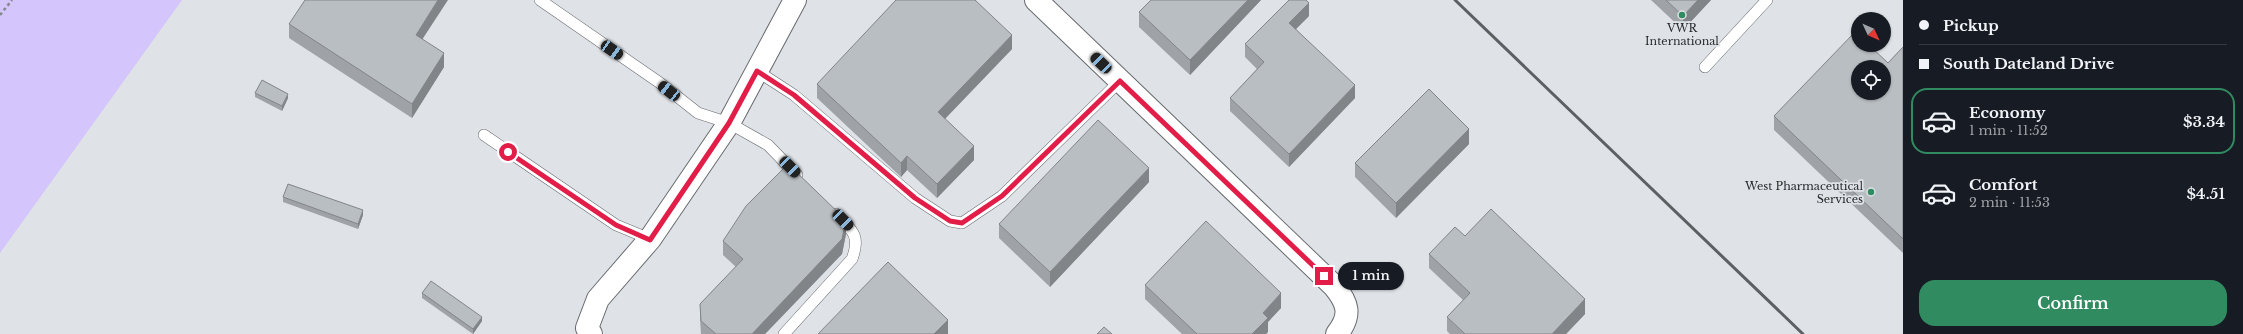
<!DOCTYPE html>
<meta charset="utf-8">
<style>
body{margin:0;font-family:"Libre Baskerville",serif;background:#242831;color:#f1f3f6;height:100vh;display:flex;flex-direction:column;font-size:15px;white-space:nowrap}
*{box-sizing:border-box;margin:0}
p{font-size:13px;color:#9ea1a6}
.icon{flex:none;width:22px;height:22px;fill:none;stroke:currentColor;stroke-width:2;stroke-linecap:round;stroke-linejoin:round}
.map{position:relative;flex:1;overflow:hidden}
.sheet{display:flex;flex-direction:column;background:#171b24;width:340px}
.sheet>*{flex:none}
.banner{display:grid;align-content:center;height:88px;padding:0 16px;background:#171b24}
.needle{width:26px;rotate:134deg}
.buttons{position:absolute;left:1851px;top:12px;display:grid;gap:8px}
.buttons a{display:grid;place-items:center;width:40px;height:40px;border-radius:50%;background:#171b24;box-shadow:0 1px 3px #0004;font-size:20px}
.end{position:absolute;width:18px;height:18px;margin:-9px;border:5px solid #e11d48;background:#fff;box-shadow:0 0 0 2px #fff}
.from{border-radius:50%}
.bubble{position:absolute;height:28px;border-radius:14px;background:#171b24;box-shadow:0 1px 3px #0004;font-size:13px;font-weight:600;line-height:28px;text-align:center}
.car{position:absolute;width:12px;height:24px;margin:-12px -6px;border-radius:5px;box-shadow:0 0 3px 1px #0007;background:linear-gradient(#222 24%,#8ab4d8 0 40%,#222 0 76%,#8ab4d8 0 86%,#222 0)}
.banner b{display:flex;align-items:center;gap:14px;height:38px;font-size:15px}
.banner b+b{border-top:1px solid #363941}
.banner i{width:10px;height:10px;background:#f1f3f6}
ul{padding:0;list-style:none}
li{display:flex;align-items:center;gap:12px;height:66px;margin:0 8px 6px;padding:0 8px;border:2px solid transparent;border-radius:16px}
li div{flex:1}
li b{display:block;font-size:15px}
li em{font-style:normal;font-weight:600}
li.active{border-color:#318b60}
li>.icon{width:36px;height:36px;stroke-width:1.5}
.primary-button{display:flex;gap:8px;margin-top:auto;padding:8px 16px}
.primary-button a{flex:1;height:46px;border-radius:16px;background:#318b60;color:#fff;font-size:16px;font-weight:600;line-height:46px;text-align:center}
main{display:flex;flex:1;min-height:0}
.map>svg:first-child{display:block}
.green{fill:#d4c5fc}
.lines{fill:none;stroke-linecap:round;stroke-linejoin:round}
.service-casing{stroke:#686b6f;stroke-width:12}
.minor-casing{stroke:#686b6f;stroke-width:24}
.path{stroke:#85878a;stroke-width:2.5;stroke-dasharray:3 3;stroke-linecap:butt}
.service{stroke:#fff;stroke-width:11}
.minor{stroke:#fff;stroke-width:22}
.rail{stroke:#5d6062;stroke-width:3}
.wall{fill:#9fa3a7}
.shaded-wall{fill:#828588}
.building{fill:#b9bec2;stroke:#828588;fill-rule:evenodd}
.route{stroke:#e11d48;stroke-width:5}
.poi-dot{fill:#318b60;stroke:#dfe2e7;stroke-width:1.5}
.labels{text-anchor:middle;stroke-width:3.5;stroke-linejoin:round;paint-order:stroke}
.poi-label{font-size:11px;fill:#27292a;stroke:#dfe2e7}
</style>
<main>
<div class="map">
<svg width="1903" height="334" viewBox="0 0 1903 334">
<rect width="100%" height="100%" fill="#dfe2e7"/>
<path class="green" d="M0,0H182L0,253Z"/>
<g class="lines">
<g class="service-casing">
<path id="service" d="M540,0L660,83L698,113L729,123L768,145L797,175
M1705,67L1767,0
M757,71L794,95L915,198L950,221L962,223L1002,196L1120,81
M484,135L616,225L650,239
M784,334L852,259C861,235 852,230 836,214"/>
</g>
<g class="minor-casing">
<path id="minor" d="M1036,0L1334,286C1348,303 1352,315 1337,334
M591,334L587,328L598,299L650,239L729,123L795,0"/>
</g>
<path class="path" d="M0,15L12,0"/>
<use href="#service" class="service"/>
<use href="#minor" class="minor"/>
<path class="rail" d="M1455,0L1803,334"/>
</g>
<path class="wall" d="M1151,0H1261L1190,75L1139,27V12Z
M1651,0H1711L1683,30Z
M1309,16L1296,29L1355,98L1289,167L1230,111V98L1257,69L1245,57V44Z
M289,24L422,39L444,67L412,118L289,38Z
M1903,47V253L1774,130V116L1888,63Z
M1012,49L945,119L974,160L937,198L907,170L901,177L817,98V84Z
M255,93L288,98L282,111L255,97Z
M1469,144L1396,218L1355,177V163Z
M1149,182L1050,287L999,238V224Z
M283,197L363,215L358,229L283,202Z
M846,234L842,254L765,334H701L700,319V304L736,267L723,255V241Z
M1465,236L1585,314L1566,334H1450L1447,331V317L1463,300L1429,268V254Z
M1145,285L1281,308L1268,322V332L1266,334H1182L1145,299Z
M422,293L482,321L473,334L422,298Z"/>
<path class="shaded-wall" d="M438,0H448L416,49V35Z
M1248,0H1261L1190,75V60Z
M1698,0H1711L1683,30V16Z
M1309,3V16L1289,36V23Z
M1012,35V49L938,126V112Z
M444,53V67L412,118V104Z
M1355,85V98L1289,167V154Z
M288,94V98L282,111V106Z
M1469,129V144L1396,218V203Z
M974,146V160L937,198V184Z
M907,156V170L901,177V163Z
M1149,168V182L1050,287V272Z
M363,210V215L358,229V224Z
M846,220V234L842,254L765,334H752Z
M1281,293V308L1268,322V332L1266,334H1252L1263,313Z
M1585,299V314L1566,334H1552Z
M482,317V321L473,334V329Z
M948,320V334H934Z"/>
<path class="building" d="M305,0H438L416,35L444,53L412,104L289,24Z
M896,0H975L1012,35L938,112L974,146L937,184L907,156L901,163L817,84Z
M1151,0H1248L1190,60L1139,12Z
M1289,0H1306L1309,3L1289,23L1355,85L1289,154L1230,98L1264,62L1245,44Z
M1666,0H1698L1683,16Z
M1855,32L1858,35V45H1869L1888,63L1903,47V239L1774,116ZM1858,67H1884V93H1858Z
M262,80L288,94L282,106L255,93Z
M1429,89L1469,129L1396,203L1355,163Z
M1098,120L1149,168L1050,272L999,224Z
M788,164L846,220L842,239L752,334H716L701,321L700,304L743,259L723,241L746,206Z
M288,184L363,210L358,224L283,197Z
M1491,209L1585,299L1552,334H1465L1447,317L1470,293L1429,254L1455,227L1465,236Z
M1206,221L1281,293L1263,313L1268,318L1252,334H1197L1145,285Z
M888,262L948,320L934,334H818Z
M431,281L482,317L473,329L422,293Z
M1104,327L1112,334H1097Z"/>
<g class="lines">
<path class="route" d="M508,152L616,225L650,240L729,123L757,71L794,95L915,198L950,221L962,223L1002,196L1120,81L1324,276"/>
</g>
<g class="poi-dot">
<circle cx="1682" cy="15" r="4"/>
<circle cx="1871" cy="192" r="4"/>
</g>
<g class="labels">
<g class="poi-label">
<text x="1682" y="32">VWR<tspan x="1682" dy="13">International</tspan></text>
<text x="1863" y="190" text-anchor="end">West Pharmaceutical<tspan x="1863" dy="13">Services</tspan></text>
</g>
</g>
</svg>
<div class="buttons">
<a><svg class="needle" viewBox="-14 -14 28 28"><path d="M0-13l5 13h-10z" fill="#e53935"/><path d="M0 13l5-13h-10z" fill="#9ea1a6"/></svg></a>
<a><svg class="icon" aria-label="locate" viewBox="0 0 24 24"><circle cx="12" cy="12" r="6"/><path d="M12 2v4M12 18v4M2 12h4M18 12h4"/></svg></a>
</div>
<i class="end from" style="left:508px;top:152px"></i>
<i class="end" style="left:1324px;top:276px"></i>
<div class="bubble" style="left:1338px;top:262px;width:66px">1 min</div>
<i class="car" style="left:612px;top:50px;rotate:125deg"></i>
<i class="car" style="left:1101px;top:63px;rotate:314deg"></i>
<i class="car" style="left:669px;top:91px;rotate:308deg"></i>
<i class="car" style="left:790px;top:167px;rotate:135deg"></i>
<i class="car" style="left:843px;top:220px;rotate:135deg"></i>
</div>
<section class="sheet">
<div class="banner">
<b><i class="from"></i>Pickup</b>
<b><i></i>South Dateland Drive</b>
</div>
<ul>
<li class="active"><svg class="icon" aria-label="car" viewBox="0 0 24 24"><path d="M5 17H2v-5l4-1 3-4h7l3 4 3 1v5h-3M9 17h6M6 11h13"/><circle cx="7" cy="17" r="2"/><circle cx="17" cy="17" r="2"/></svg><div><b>Economy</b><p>1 min · 11:52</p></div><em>$3.34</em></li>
<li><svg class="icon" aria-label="car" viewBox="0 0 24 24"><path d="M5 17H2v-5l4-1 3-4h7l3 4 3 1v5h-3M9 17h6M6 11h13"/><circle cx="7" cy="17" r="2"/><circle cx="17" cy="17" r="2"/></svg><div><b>Comfort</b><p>2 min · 11:53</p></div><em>$4.51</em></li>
</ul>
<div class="primary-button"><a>Confirm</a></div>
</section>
</main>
